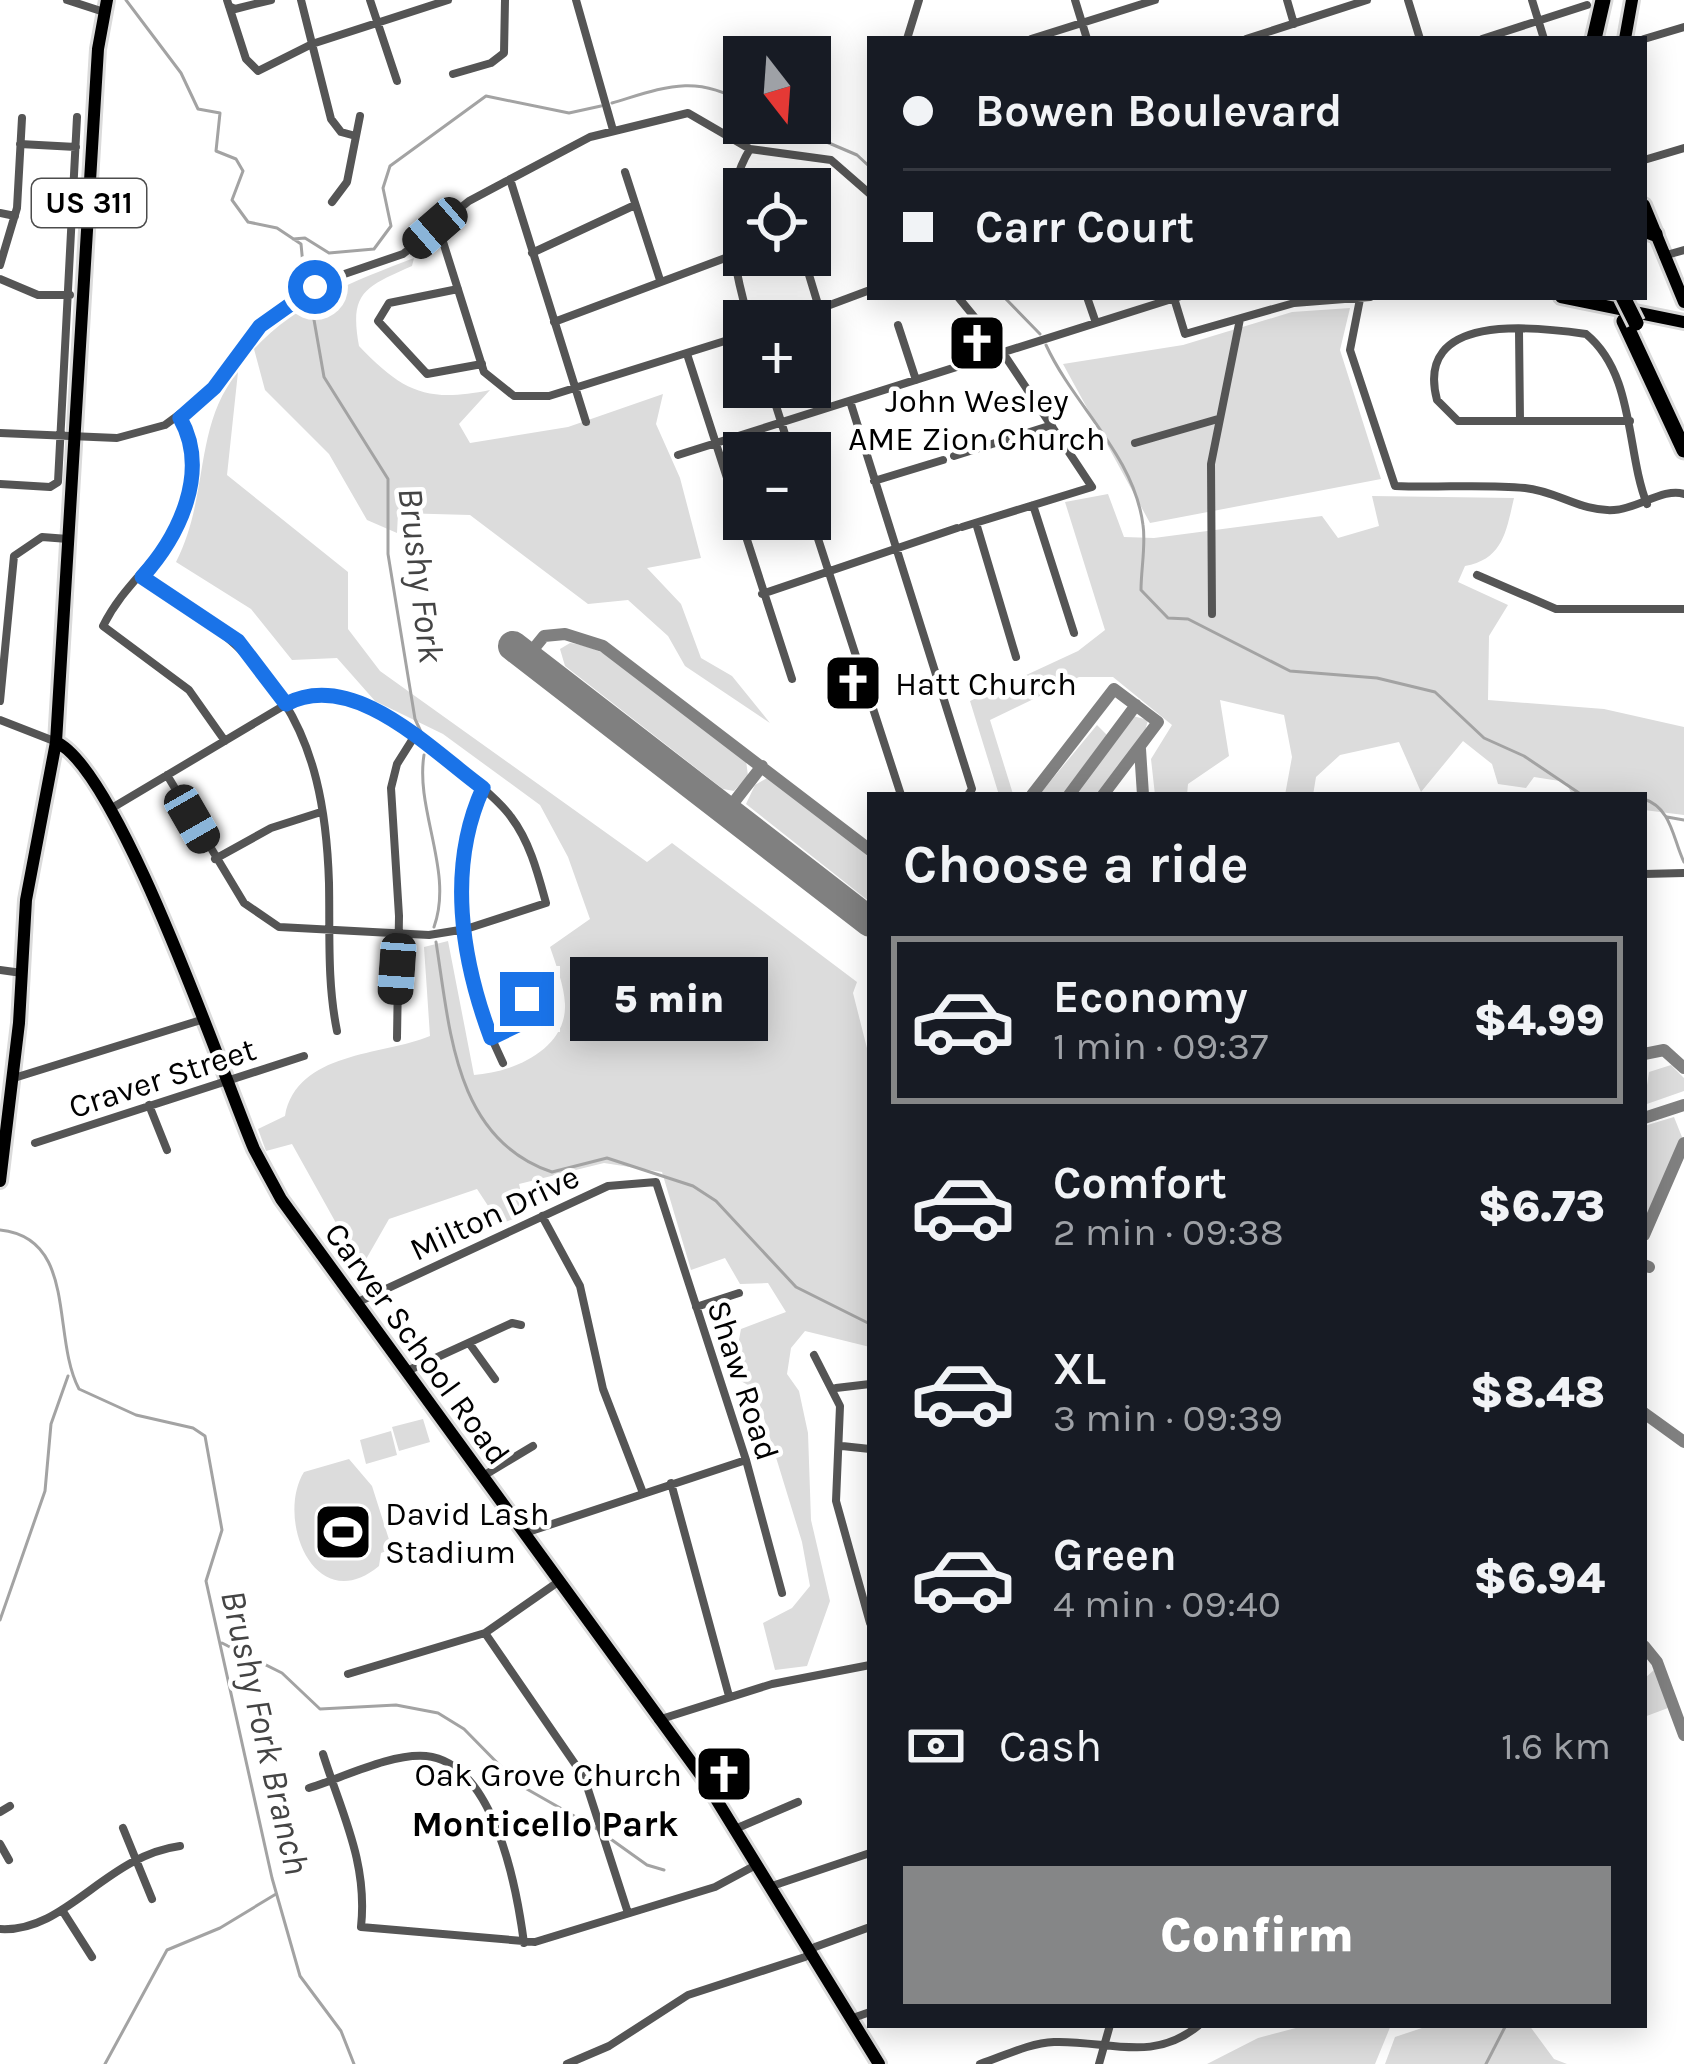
<!DOCTYPE html>
<meta charset="utf-8">
<style>
body{margin:0;font-family:Karla,sans-serif;background:#20242c;color:#f1f3f6;height:100vh;display:flex;flex-direction:column;font-size:45px;white-space:nowrap}
*{box-sizing:border-box;margin:0}
p{font-size:39px;color:#9ea1a6}
.icon{flex:none;width:66px;height:66px;fill:none;stroke:currentColor;stroke-width:2;stroke-linecap:round;stroke-linejoin:round}
.map{position:relative;flex:1;overflow:hidden}
.sheet{position:absolute;left:867px;top:792px;width:780px;height:1236px;display:flex;flex-direction:column;background:#171b24;border-radius:0px;box-shadow:0 6px 30px #0003}
.sheet>*{flex:none}
.top-card{position:absolute;left:867px;top:36px;width:780px;height:264px;border-radius:0px;box-shadow:0 6px 30px #0003;display:grid;align-content:center;height:264px;padding:0 36px;background:#171b24}
.needle{width:78px;rotate:163deg}
.fabs{position:absolute;left:723px;top:36px;display:grid;gap:24px}
.fabs a{display:grid;place-items:center;width:108px;height:108px;border-radius:0px;background:#171b24;box-shadow:0 6px 30px #0003;font-size:60px}
.end{position:absolute;width:54px;height:54px;margin:-27px;border:15px solid #1a73e8;background:#fff;box-shadow:0 0 0 6px #fff}
.from{border-radius:50%}
.bubble{position:absolute;height:84px;border-radius:0px;background:#171b24;box-shadow:0 6px 30px #0003;font-size:39px;font-weight:800;line-height:84px;text-align:center}
.car{position:absolute;width:36px;height:72px;margin:-36px -18px;border-radius:15px;box-shadow:0 0 9px 3px #0007;background:linear-gradient(#222 24%,#8ab4d8 0 40%,#222 0 76%,#8ab4d8 0 86%,#222 0)}
.top-card b{display:flex;align-items:center;gap:42px;height:114px;font-size:45px}
.top-card b+b{border-top:3px solid #363941}
.top-card i{width:30px;height:30px;background:#f1f3f6}
ul{padding:0;list-style:none}
li{display:flex;align-items:center;gap:36px;height:168px;margin:0 24px 18px;padding:0 12px;border:6px solid transparent;border-radius:0px}
li div{flex:1}
li b{display:block;font-size:45px}
li em{font-style:normal;font-weight:800}
li.on{border-color:#858687}
li>.icon{width:108px;height:108px;stroke-width:1.5}
h2{padding:0 36px;font-size:54px;line-height:144px}
.pay{display:flex;align-items:center;gap:30px;height:132px;padding:0 36px;font-size:45px}
.pay p{margin-inline-start:auto}
.primary-button{display:flex;gap:24px;margin-top:auto;padding:24px 36px}
.primary-button a{flex:1;height:138px;border-radius:0px;background:#858687;color:#fff;font-size:48px;font-weight:800;line-height:138px;text-align:center}
.map>svg:first-child{display:block}
.green{fill:#dcdcdc}
.lines{fill:none;stroke-linecap:round;stroke-linejoin:round}
.stream{stroke:#a3a3a3;stroke-width:3}
.taxiway{stroke:#808080;stroke-width:12}
.runway{stroke:#808080;stroke-width:30}
.major-casing{stroke:#dbdbdb;stroke-width:18}
.highway-casing{stroke:#dbdbdb;stroke-width:21}
.minor{stroke:#555;stroke-width:8}
.major{stroke:#000;stroke-width:12}
.highway{stroke:#000;stroke-width:15}
.highway-bridge-casing{stroke:#dbdbdb;stroke-width:21;stroke-linecap:butt}
.highway-bridge{stroke:#000;stroke-width:15}
.route{stroke:#1a73e8;stroke-width:15}
.labels{text-anchor:middle;stroke-width:9;stroke-linejoin:round;paint-order:stroke}
.shield{fill:#fff;stroke:#4c4c4c;stroke-width:3}
.shield-label{font-size:30px;font-weight:bold;fill:#000}
.poi-label{font-size:33px;fill:#000;stroke:#fff;text-anchor:start}
.street-label{font-size:33px;fill:#000;stroke:#fff}
.water-label{font-size:36px;font-style:italic;fill:#444;stroke:#fff}
.neighbourhood-label{font-size:36px;font-weight:bold;fill:#000;stroke:#fff}
</style>
<div class="map">
<svg width="1684" height="2064" viewBox="0 0 1684 2064">
<rect width="100%" height="100%" fill="#fff"/>
<path class="green" d="M414,258L412,266C365,287 349,292 359,346C403,392 427,403 490,390L459,424L470,443L568,427L663,394L656,424L680,478L701,558L647,568L681,604L701,658L732,676L770,723L685,666L668,636L628,600L588,604L470,515L398,513L397,533L367,520L329,454L265,390L254,349C298,302 354,281 414,258Z
M1350,308L1340,350L1381,479L1150,523L1063,364L1183,345L1292,312Z
M238,372L227,475L348,572V629L380,671L647,862L672,843L857,982L853,993L870,1060V1347L805,1331L791,1348L787,1374L799,1391L808,1433L811,1520L830,1601L807,1666L775,1670L763,1623L792,1608L810,1586L802,1542L755,1389L732,1376L741,1329L786,1312L768,1283L740,1284L725,1258L691,1270L662,1172L604,1163L519,1184L526,1214L500,1224L477,1189L389,1219L365,1261L336,1223L292,1144L266,1151L258,1129L285,1116C297,1051 382,1056 430,1036L424,947L448,941L474,1075C511,1073 567,1050 565,1004C564,985 556,965 550,947L590,919L568,857L540,805L443,734L375,701L337,658L292,660L251,609L176,562C210,495 193,426 238,372Z
M1108,494L1124,537L1154,538L1322,516L1338,538L1379,526L1372,496L1514,498C1506,532 1503,559 1465,566L1458,582L1508,605L1489,636L1488,700L1604,709L1684,727V815L1644,810V795H1572L1566,782L1534,777L1526,788L1498,784L1492,764L1463,741L1421,792L1399,742L1340,755L1316,777L1313,795H1285L1292,757L1284,715L1220,700L1229,756L1188,784L1187,795H1155L1151,759L1172,725L1113,677H1079L990,720L1013,794L999,795L970,701L1078,651L1105,630L1065,502Z
M570,643C625,649 702,726 746,760L748,776L734,791L723,789L565,666L560,649Z
M1133,716L1148,720L1143,739L1099,795H1072Z
M1097,725L1107,735L1062,795H1039Z
M767,778L870,856V902L746,804L755,785Z
M1671,1065L1684,1078V1091L1644,1105L1649,1072Z
M1674,1117L1682,1137L1644,1222V1126Z
M423,1419L430,1442L399,1451L392,1427Z
M391,1431L397,1455L366,1464L360,1440Z
M349,1459L372,1486L392,1549L381,1553L379,1566C315,1619 275,1519 304,1472Z
M1655,1669L1668,1708L1644,1717V1679Z
M1307,2025H1391L1375,2064H1207L1258,2038Z
M1431,2025H1529L1554,2059L1567,2064H1385L1395,2037Z"/>
<g class="lines">
<path class="stream" d="M126,0L181,73L198,109L220,113L216,151L236,159L243,171L232,200L248,222L277,228L301,244L305,286
M612,103C663,88 695,73 744,103
M782,123L857,155L870,167
M293,239L305,238L329,253L374,249L391,226L383,188L390,166L486,96L569,113L601,106
M310,297L324,377L388,479V554L415,719L422,734
M1004,297L1040,334
M1046,345C1074,406 1134,455 1143,525C1146,544 1141,570 1141,590L1168,618L1188,619L1290,671L1377,678L1435,692L1484,738L1524,756L1582,795
M424,755C415,810 454,872 434,927
M1644,799C1672,808 1673,840 1684,862
M1667,817L1684,820
M436,942C450,1029 454,1139 552,1172L607,1158L693,1186L716,1201L796,1287L870,1324
M0,1230C78,1238 51,1336 79,1389L136,1415L193,1428L205,1436L222,1530L206,1581L272,1878L300,1976L341,2031L354,2064
M0,1620L45,1491L51,1424L68,1376
M222,1643L282,1673L320,1709L396,1705L438,1713L464,1729L518,1784L597,1829
M605,1835L647,1865L664,1870
M105,2064L167,1950L220,1928L276,1894
M1486,2064L1506,2025"/>
<path class="taxiway" d="M527,657L544,636L565,634L603,646L870,850
M1140,749L1143,795
M1032,795L1114,689L1158,722L1103,795
M1069,795L1136,705
M727,811L762,766
M1644,1054L1664,1050L1684,1068
M1644,1118L1684,1105
M1644,1235L1684,1143
M1644,1265L1649,1267
M1644,1413L1684,1442
M1644,1646L1657,1662L1684,1735"/>
<path class="runway" d="M513,646L870,922"/>
<g class="major-casing">
<path id="major" d="M1625,39L1632,0
M1644,205L1684,302
M1561,297L1684,322
M56,742C119,770 222,1073 254,1149L281,1199L705,1781L879,2064
M0,1181L19,1023L26,900L56,742L98,49L107,0"/>
</g>
<g class="highway-casing">
<path id="highway" d="M1594,39L1603,0
M1644,230L1655,234
M1624,321L1684,450"/>
</g>
<path class="minor" d="M67,0L104,12
M227,0L246,59L258,71L312,44L448,0
M301,0L331,119L341,132L352,135
M370,0L397,81
M576,0L613,130
M1075,0L1087,39
M1287,0L1294,24
M1408,0L1420,39
M1532,0L1544,39
M229,6L235,9L271,0
M907,39L919,0
M1031,39L1155,0
M1246,39L1367,0
M1482,39L1587,5
M1644,39L1684,27
M453,74L491,63L504,53L505,0
M20,144L76,147
M1644,160L1684,148
M625,172L660,280
M510,179L586,422
M332,202L347,182L360,116
M0,213L15,216
M438,226L484,372L514,396H549L744,335
M532,253L635,205
M803,255L820,311
M1663,256L1684,250
M0,265L17,208L22,118
M0,279L38,295H70
M458,289L389,303L378,321L427,374L482,364
M958,297L999,347L1092,487L962,527
M1087,297L1096,323
M1174,298L1185,334L1294,303L1370,297
M1360,299L1350,350L1395,486C1438,488 1482,484 1525,488C1557,491 1581,512 1614,510C1637,509 1665,487 1684,494
M749,321C733,265 718,201 750,149
M787,321L870,290
M554,322L744,251
M898,325L916,380
M1519,331L1520,421
M687,354L792,679
M770,387L791,453
M850,401L972,789L968,795
M180,418C192,440 193,457 190,482C179,553 131,570 103,626L189,690L225,741
M1630,421H1458L1437,400C1414,313 1531,326 1586,334C1635,374 1626,452 1647,504
M0,433L117,438L165,425L215,388L264,322L324,281L403,254L469,201L590,137L688,113L750,149L831,160L870,194
M1135,443L1218,419
M678,455L1178,297
M954,456L1052,425
M874,481L943,460
M0,484L50,487L58,482L77,117
M1033,505L1074,633
M810,514L901,795
M976,523L1016,657
M1477,575L1556,609H1684
M142,577C274,658 324,724 329,883C330,934 327,982 337,1031
M762,594L957,528
M1212,614L1211,464L1240,319
M0,701L14,556L42,537L68,539
M0,720L54,741
M483,788C444,873 462,980 503,1063
M112,808L290,702C308,694 326,691 345,696C382,707 489,786 511,817C530,842 538,874 546,903L466,929L429,935L279,927L244,903L167,775
M215,859L271,828L321,812
M1644,874L1684,873
M0,970L22,973
M397,1038L399,916L391,788L397,764L414,737
M491,1038L519,1025L526,1015L522,975
M14,1078L201,1020
M149,1105L167,1150
M35,1143L304,1056
M542,1216L580,1286L603,1389L643,1493
M358,1302L608,1186L656,1182L746,1460L782,1593
M696,1307L739,1293
M469,1343L495,1379
M814,1355L840,1406L836,1501L870,1623
M407,1371L512,1323L521,1325
M836,1388L870,1384
M842,1446L870,1449
M483,1476L533,1446
M671,1483L729,1696
M525,1533L746,1460
M485,1633L584,1777L628,1913
M348,1674L485,1633L558,1582
M658,1720L772,1684L870,1665
M323,1754C342,1814 368,1863 361,1927L535,1942L715,1887L756,1865
M309,1788C342,1778 391,1753 426,1756C495,1763 517,1890 524,1943
M0,1812L10,1806
M123,1828L152,1899
M735,1829L798,1802
M0,1844L9,1860
M769,1887L870,1853
M62,1910L92,1957
M0,1929C66,1933 105,1856 180,1846
M850,2019L870,2012
M567,2064L609,2046L688,1995L805,1957L815,1947L870,1927
M980,2064C1004,2056 1029,2043 1054,2042C1107,2040 1153,2064 1199,2025
M1099,2064L1110,2025"/>
<use href="#major" class="major"/>
<use href="#highway" class="highway"/>
<g class="highway-bridge-casing">
<path id="highway-bridge" d="M1623,297L1636,323"/>
</g>
<use href="#highway-bridge" class="highway-bridge"/>
</g>
<g class="lines">
<path class="route" d="M315,287L260,326L214,388L180,418C210,471 180,535 142,577L238,641L286,704C354,668 432,751 483,788C447,867 461,958 491,1038L520,1024L527,999"/>
</g>
<defs>
<g id="church-square" transform="scale(3)"><rect x="-9" y="-9" width="18" height="18" rx="4" fill="#000" stroke="#fff"/><path d="M-1.2-6h2.4v3.5h3.3v2.4h-3.3V6h-2.4V-.1h-3.3v-2.4h3.3Z" fill="#fff"/></g>
<g id="stadium-square" transform="scale(3)"><rect x="-9" y="-9" width="18" height="18" rx="4" fill="#000" stroke="#fff"/><path d="M0-5a6.5 5 0 1 0 0 10a6.5 5 0 1 0 0-10ZM-3.5-1.8h7v3.6h-7Z" fill="#fff"/></g>
</defs>
<g fill-rule="evenodd">
<use href="#church-square" x="977" y="343"/>
<use href="#church-square" x="853" y="683"/>
<use href="#stadium-square" x="343" y="1532"/>
<use href="#church-square" x="724" y="1774"/>
</g>
<g class="labels">
<rect class="shield" x="32" y="179" width="114" height="48" rx="9"/>
<g class="shield-label">
<text x="89" y="213">US 311</text>
</g>
<g class="poi-label">
<text x="977" y="412" text-anchor="middle">John Wesley<tspan x="977" dy="38">AME Zion Church</tspan></text>
<text x="895" y="695">Hatt Church</text>
<text x="385" y="1525">David Lash<tspan x="385" dy="38">Stadium</tspan></text>
<text x="682" y="1786" text-anchor="end">Oak Grove Church</text>
</g>
<g class="street-label">
<text transform="translate(162 1077) rotate(-18)" y="12">Craver Street</text>
<text transform="translate(494 1212) rotate(-25)" y="12">Milton Drive</text>
<text transform="translate(418 1343) rotate(54)" y="12">Carver School Road</text>
<text transform="translate(744 1380) rotate(72)" y="12">Shaw Road</text>
</g>
<g class="water-label">
<text transform="translate(422 575) rotate(83)" y="13">Brushy Fork</text>
<text transform="translate(266 1732) rotate(77)" y="13">Brushy Fork Branch</text>
</g>
<g class="neighbourhood-label">
<text x="545" y="1836">Monticello Park</text>
</g>
</g>
</svg>
<div class="fabs">
<a><svg class="needle" viewBox="-14 -14 28 28"><path d="M0-13l5 13h-10z" fill="#e53935"/><path d="M0 13l5-13h-10z" fill="#9ea1a6"/></svg></a>
<a><svg class="icon" aria-label="locate" viewBox="0 0 24 24"><circle cx="12" cy="12" r="6"/><path d="M12 2v4M12 18v4M2 12h4M18 12h4"/></svg></a>
<a>+</a>
<a>−</a>
</div>
<i class="end from" style="left:315px;top:287px"></i>
<i class="end" style="left:527px;top:999px"></i>
<div class="bubble" style="left:570px;top:957px;width:198px">5 min</div>
<i class="car" style="left:435px;top:228px;rotate:229deg"></i>
<i class="car" style="left:192px;top:819px;rotate:150deg"></i>
<i class="car" style="left:397px;top:969px;rotate:184deg"></i>
<div class="top-card">
<b><i class="from"></i>Bowen Boulevard</b>
<b><i></i>Carr Court</b>
</div>
<section class="sheet">
<h2>Choose a ride</h2>
<ul>
<li class="on"><svg class="icon" aria-label="car" viewBox="0 0 24 24"><path d="M5 17H2v-5l4-1 3-4h7l3 4 3 1v5h-3M9 17h6M6 11h13"/><circle cx="7" cy="17" r="2"/><circle cx="17" cy="17" r="2"/></svg><div><b>Economy</b><p>1 min · 09:37</p></div><em>$4.99</em></li>
<li><svg class="icon" aria-label="car" viewBox="0 0 24 24"><path d="M5 17H2v-5l4-1 3-4h7l3 4 3 1v5h-3M9 17h6M6 11h13"/><circle cx="7" cy="17" r="2"/><circle cx="17" cy="17" r="2"/></svg><div><b>Comfort</b><p>2 min · 09:38</p></div><em>$6.73</em></li>
<li><svg class="icon" aria-label="car" viewBox="0 0 24 24"><path d="M5 17H2v-5l4-1 3-4h7l3 4 3 1v5h-3M9 17h6M6 11h13"/><circle cx="7" cy="17" r="2"/><circle cx="17" cy="17" r="2"/></svg><div><b>XL</b><p>3 min · 09:39</p></div><em>$8.48</em></li>
<li><svg class="icon" aria-label="car" viewBox="0 0 24 24"><path d="M5 17H2v-5l4-1 3-4h7l3 4 3 1v5h-3M9 17h6M6 11h13"/><circle cx="7" cy="17" r="2"/><circle cx="17" cy="17" r="2"/></svg><div><b>Green</b><p>4 min · 09:40</p></div><em>$6.94</em></li>
</ul>
<div class="pay"><svg class="icon" aria-label="cash" viewBox="0 0 24 24"><path d="M3 7h18v10H3z"/><circle cx="12" cy="12" r="2"/></svg>Cash<p>1.6 km</p></div>
<div class="primary-button"><a>Confirm</a></div>
</section>
</div>
